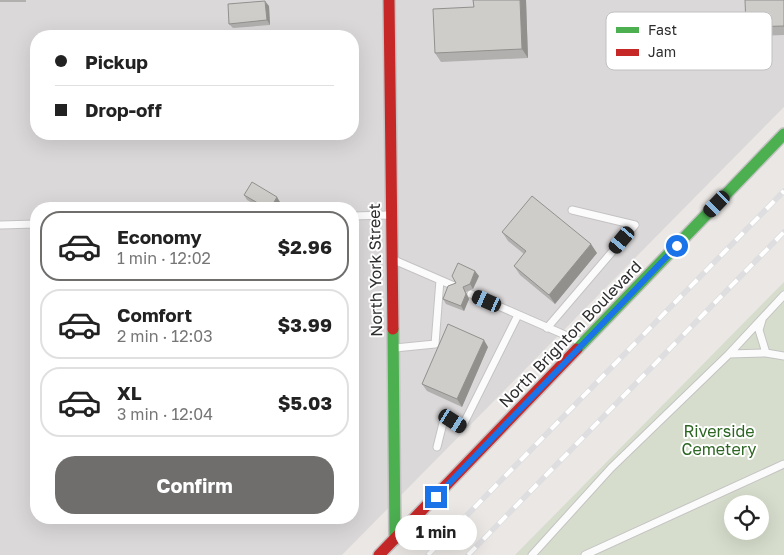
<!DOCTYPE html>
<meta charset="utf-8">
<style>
body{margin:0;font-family:"Golos Text",sans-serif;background:#f2f2f2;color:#222;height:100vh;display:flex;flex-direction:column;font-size:19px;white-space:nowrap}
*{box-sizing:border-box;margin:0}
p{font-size:16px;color:#767676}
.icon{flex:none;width:28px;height:28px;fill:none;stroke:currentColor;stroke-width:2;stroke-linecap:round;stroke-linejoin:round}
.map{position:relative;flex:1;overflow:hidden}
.drawer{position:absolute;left:30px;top:202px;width:329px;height:322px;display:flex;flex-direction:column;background:#fff;border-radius:20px;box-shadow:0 5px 20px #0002}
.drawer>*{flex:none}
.hud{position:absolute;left:30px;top:30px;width:329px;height:110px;border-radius:20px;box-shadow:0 5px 20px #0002;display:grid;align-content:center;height:110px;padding:0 25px;background:#fff}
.controls{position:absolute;left:724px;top:495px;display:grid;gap:10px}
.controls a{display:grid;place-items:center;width:45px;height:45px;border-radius:50%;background:#fff;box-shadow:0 5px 20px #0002;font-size:25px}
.end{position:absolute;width:22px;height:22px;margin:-11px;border:6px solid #1a73e8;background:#fff;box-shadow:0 0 0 2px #fff}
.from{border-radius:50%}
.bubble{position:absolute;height:35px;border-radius:18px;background:#fff;box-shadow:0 5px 20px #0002;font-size:16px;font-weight:700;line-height:35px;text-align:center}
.car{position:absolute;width:15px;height:30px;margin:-15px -8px;border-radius:6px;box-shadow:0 0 4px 1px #0007;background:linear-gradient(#222 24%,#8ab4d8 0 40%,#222 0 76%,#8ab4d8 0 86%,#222 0)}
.hud b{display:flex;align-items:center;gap:18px;height:48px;font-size:19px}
.hud b+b{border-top:1px solid #e0e0e0}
.hud i{width:12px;height:12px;background:#222}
ul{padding:9px 0 0;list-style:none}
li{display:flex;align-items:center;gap:15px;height:70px;margin:0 10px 8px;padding:0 15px;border:2px solid #e0e0e0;border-radius:20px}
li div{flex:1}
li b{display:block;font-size:19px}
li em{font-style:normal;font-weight:700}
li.current{border-color:#6f6e6d}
li>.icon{width:45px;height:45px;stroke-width:1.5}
.button{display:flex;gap:10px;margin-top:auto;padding:10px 25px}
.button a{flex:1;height:58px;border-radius:20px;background:#6f6e6d;color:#fff;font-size:20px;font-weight:700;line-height:58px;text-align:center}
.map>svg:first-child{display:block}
.industrial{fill:#dbd8da;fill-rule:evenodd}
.cemetery{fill:#d6ddcc;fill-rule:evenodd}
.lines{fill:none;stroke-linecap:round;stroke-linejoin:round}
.lane-casing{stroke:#c4c3c3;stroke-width:9}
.fast-casing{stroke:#c4c3c3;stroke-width:14}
.jam-casing{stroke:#c4c3c3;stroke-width:14}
.lane{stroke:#fcfbfb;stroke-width:7}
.fast{stroke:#4caf50;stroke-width:11}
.jam{stroke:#c62828;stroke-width:11}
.rail-casing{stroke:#dedee0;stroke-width:5.5}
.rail{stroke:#fff;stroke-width:4;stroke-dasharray:11;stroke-linecap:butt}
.wall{fill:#b2b0ae}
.shaded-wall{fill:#91908d}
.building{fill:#cfcdca;stroke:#91908d}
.route{stroke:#1a73e8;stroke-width:6}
.labels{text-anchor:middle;stroke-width:4;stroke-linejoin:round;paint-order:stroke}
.street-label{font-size:16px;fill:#2d2d2d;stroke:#fff}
.park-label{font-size:16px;fill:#2c6522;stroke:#fff}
.key{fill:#fff;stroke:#c0c0c0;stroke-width:1}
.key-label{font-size:14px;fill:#2d2d2d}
</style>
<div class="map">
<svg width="784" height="555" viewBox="0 0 784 555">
<rect width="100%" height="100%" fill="#eae7e4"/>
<path class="industrial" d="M0,0H784V107L342,555H0ZM36,36H352V134H36ZM36,209H352V519H36Z"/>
<path class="cemetery" d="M784,282V555H515ZM732,504H760V531H732Z"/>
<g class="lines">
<g class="lane-casing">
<path id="lane" d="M352,216L390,215
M0,225L36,224
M394,260L454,286
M471,294L581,342
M762,320L759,330L766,353
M547,328L635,225L572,210
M395,348L435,344L440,280
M729,354L766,353L784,356
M437,447L445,415L462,427L518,315
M532,555L611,468L729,354L784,295
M585,555L784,464"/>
</g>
<g class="fast-casing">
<path id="fast" d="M393,329L395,539
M577,349L784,134"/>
</g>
<g class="jam-casing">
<path id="jam" d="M389,0L393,329
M379,555L577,349"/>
</g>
<use href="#lane" class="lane"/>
<use href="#fast" class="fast"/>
<use href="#jam" class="jam"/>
<g class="rail-casing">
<path id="rail" d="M428,555L784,191
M468,555L784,232"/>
</g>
<use href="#rail" class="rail"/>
</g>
<path class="wall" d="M0,0H26V2H0Z
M473,0H526L528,58L441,62L435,53L474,7Z
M784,0V35L752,36L746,27Z
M269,6L270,25L233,28L229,24Z
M244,195L280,202L276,209H263L247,200Z
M502,232L597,253L555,304L520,275L514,266L524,254L508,241Z
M479,276L473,289L466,292L469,299L464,311L446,304L443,299Z
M488,347L462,407L427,391L422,384Z"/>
<path class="shaded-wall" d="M520,0H526L528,58L522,49Z
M265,1L269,6L270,25L267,20Z
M277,197L280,202L276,209H270Z
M591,244L597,253L555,304L549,295Z
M475,271L479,276L473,289L470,284Z
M463,287L469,299L464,311L461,306Z
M484,340L488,347L462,407L457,399Z"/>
<path class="building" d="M473,0H520L522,49L435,53L433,9L474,7Z
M745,0H784V26L746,27Z
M265,1L267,20L229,24L228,4Z
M252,182L277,197L270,209H268L244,195Z
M532,196L591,244L549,295L514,266L526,251L502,232Z
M458,263L475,271L470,284L463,287L466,294L461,306L443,299L448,286L456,283L452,276Z
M448,324L484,340L457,399L422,384Z"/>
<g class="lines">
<path class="route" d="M436,497L677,246"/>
</g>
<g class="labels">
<g class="street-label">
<text transform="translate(375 270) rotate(-91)" y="6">North York Street</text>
<text transform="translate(570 334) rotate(-46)" y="6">North Brighton Boulevard</text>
</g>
<g class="park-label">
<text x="719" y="437">Riverside<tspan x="719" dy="18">Cemetery</tspan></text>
</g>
</g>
<rect x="606" y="12" width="166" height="58" rx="8" class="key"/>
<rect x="616" y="27" width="23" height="6" fill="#4caf50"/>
<rect x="616" y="49" width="23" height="7" fill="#c62828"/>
<g class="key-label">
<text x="648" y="35">Fast</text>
<text x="648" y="57">Jam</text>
</g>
</svg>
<div class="controls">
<a><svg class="icon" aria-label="locate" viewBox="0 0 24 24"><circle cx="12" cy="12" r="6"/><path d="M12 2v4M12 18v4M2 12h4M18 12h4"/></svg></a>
</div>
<i class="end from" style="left:677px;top:246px"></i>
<i class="end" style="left:436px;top:497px"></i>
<div class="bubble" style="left:395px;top:515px;width:82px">1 min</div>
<i class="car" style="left:717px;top:204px;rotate:224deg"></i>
<i class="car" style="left:622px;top:240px;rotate:220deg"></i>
<i class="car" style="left:487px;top:301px;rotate:294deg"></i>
<i class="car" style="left:453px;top:421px;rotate:123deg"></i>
<div class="hud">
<b><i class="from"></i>Pickup</b>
<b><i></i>Drop-off</b>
</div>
<section class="drawer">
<ul>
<li class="current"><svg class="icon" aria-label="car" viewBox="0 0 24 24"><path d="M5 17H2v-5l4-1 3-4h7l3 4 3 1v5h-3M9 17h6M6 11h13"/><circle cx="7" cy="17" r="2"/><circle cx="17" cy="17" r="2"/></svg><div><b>Economy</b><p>1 min · 12:02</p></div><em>$2.96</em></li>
<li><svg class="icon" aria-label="car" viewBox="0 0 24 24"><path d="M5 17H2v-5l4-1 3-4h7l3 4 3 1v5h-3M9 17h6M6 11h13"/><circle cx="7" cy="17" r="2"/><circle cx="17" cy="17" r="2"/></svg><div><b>Comfort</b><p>2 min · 12:03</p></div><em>$3.99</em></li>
<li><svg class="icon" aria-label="car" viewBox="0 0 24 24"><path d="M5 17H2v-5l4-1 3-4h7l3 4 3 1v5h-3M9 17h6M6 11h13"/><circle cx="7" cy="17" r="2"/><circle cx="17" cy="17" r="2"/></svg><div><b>XL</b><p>3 min · 12:04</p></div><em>$5.03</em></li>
</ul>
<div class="button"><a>Confirm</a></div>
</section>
</div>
